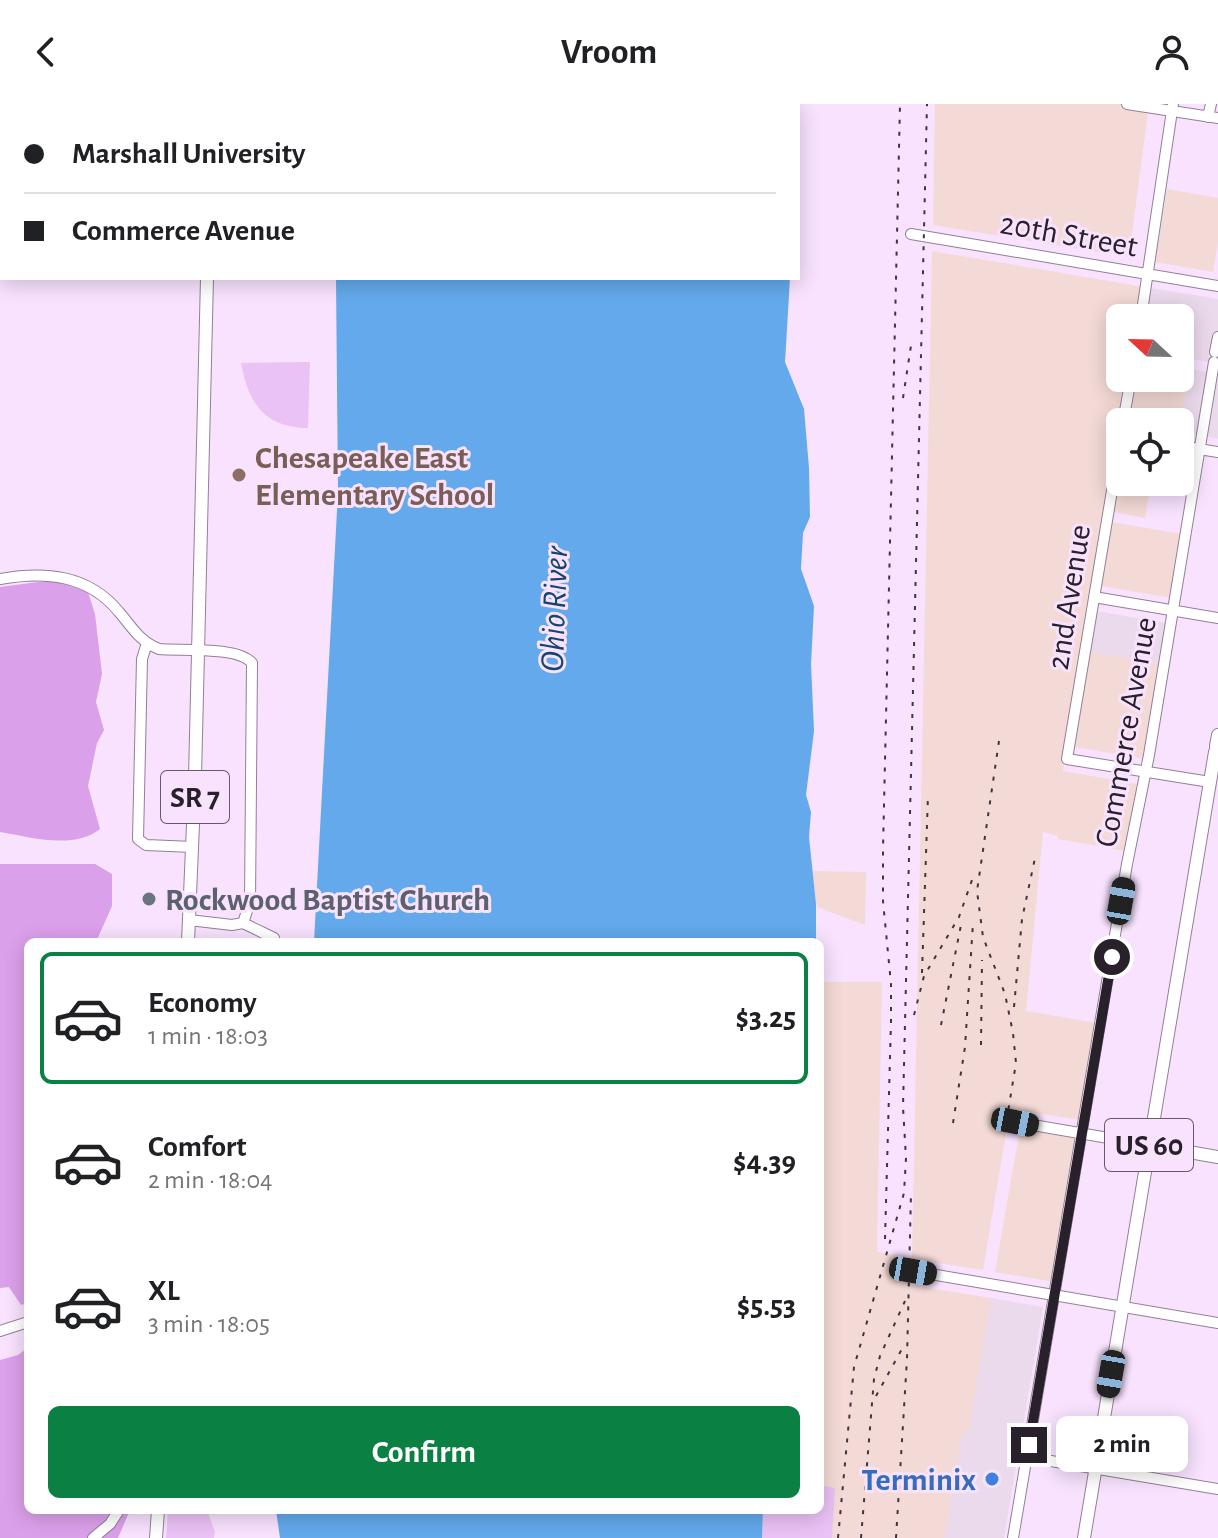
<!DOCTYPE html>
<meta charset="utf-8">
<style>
body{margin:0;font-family:"Alegreya Sans",sans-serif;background:#f6f6f6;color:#202124;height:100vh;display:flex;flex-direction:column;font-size:30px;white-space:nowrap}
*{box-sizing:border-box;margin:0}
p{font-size:26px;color:#757577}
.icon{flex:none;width:44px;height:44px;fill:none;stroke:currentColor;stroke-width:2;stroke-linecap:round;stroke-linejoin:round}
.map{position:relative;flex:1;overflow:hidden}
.details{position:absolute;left:24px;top:834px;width:800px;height:576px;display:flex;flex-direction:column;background:#fff;border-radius:12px;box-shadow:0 4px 20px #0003}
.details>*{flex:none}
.top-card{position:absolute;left:0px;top:0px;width:800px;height:176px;box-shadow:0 4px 20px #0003;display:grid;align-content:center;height:176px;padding:0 24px;background:#fff}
.needle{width:52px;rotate:292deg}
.tools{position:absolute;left:1106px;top:200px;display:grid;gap:16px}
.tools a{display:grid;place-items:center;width:88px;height:88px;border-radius:12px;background:#fff;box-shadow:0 4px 20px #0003;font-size:40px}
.end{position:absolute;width:36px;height:36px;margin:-18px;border:10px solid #28202a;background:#fff;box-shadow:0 0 0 4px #fff}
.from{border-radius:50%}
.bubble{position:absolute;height:56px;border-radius:12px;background:#fff;box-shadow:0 4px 20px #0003;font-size:26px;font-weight:700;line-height:56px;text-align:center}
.car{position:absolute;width:24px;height:48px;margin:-24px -12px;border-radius:10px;box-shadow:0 0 6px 2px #0007;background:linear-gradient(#222 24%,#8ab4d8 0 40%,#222 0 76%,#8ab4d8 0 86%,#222 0)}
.top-card b{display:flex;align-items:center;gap:28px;height:76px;font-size:30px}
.top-card b+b{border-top:2px solid #e0e0e0}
.top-card i{width:20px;height:20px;background:#202124}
ul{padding:14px 0 0;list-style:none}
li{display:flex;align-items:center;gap:24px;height:132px;margin:0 16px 12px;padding:0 8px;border:4px solid transparent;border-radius:12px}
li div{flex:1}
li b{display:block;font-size:30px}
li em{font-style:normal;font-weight:700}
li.on{border-color:#0b8043}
li>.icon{width:72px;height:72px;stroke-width:1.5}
.cta{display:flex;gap:16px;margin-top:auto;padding:16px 24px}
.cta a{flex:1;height:92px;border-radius:12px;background:#0b8043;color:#fff;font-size:32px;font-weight:700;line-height:92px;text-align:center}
header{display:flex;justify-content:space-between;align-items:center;height:104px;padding:0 24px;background:#fff;font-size:36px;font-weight:700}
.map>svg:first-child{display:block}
.commercial{fill:#ebdaec}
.industrial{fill:#f4dad6}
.green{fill:#eac2f5}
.forest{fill:#dba0ea}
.water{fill:#63a9eb}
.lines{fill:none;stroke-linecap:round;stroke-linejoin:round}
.minor-casing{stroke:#937f98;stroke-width:12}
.major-casing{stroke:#937f98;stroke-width:14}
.minor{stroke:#fff;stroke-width:10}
.major{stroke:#fff;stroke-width:12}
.rail{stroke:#3e3541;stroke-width:2;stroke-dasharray:4 8;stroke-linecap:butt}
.route{stroke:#28202a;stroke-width:10}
.education-dot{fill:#8d6e63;stroke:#f8e2fe;stroke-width:3}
.worship-dot{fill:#6b7280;stroke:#f8e2fe;stroke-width:3}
.shop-dot{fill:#3f7fe0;stroke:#f8e2fe;stroke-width:3}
.labels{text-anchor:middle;stroke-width:6;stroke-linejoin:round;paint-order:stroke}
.shield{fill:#f8e2fe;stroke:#665a6a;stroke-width:2}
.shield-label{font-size:30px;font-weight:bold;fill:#28202a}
.street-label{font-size:32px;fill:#28202a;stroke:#f8e2fe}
.education-label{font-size:32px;font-weight:bold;fill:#785e54;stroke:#f8e2fe;text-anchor:start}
.worship-label{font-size:32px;font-weight:bold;fill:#5b616d;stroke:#f8e2fe;text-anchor:start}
.shop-label{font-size:32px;font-weight:bold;fill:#366cbe;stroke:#f8e2fe;text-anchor:end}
.water-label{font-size:34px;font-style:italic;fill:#11446f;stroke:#f8e2fe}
</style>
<header><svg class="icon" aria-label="back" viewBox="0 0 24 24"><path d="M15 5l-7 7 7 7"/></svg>Vroom<svg class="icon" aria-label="person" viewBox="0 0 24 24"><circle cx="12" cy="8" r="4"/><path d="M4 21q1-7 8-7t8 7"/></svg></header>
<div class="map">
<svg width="1218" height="1434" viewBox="0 0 1218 1434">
<rect width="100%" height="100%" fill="#f8e2fe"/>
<path class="commercial" d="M1151,184L1218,195V335L1205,332L1218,260L1180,253V214H1146Z
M1190,265L1210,268L1199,331L1180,328Z
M1096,507L1167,519L1161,560L1090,548Z
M991,1194L1043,1203L1004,1434H944L962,1329H968Z"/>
<path class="industrial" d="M935,0H1149L1129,153L933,121Z
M1167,85L1218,94V138L1213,168L1155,158Z
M932,147L1144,183L1139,214H1120V274H1129L1063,667L1137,680L1126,747L1058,735V732L1043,728L1026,907L1097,919L1081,1016L1010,1005L983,1166L913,1155L911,1181L991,1194L968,1330L962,1329L944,1434H831L835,1384L820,1381V878H882L877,1148L912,1154Z
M1180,263L1190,265L1180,326V318H1128L1135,274H1180Z
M1120,366V378H1151L1145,414L1113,408Z
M1111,418L1182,430L1172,494L1101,482Z
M1090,548L1161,560L1145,655L1074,643Z
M812,767L866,768L865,821L817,803Z
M1020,1024L1076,1034L1054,1178L995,1168Z"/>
<path class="green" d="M310,258L308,324C264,323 249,300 241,259Z
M820,1381L835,1384L832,1434H762L763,1406H820Z
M168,1406H199L208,1409L215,1428L214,1434H166Z"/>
<path class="forest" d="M38,478H59L88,488L95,510L102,570L96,598L104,626L97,639L88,682L100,725C74,746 30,733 0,728V483Z
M0,760H95L112,770V802L96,838H28V1199L21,1201L9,1183L0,1184Z
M28,1230V1406H130L118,1434H0V1256L18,1251L26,1245L25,1234Z"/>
<path class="water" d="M333,0H792V2H333Z
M336,174H790L785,258L804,305L809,364L810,413L803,429L801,465L814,502L811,560L814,627L806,691L811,708L809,733L816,800V838H314L338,388Z
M276,1406H763L762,1434H280Z"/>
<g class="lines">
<g class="minor-casing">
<path id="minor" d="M1127,0L1218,14
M1208,13L1211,0
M911,130L1218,182
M1141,214L1173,0
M1215,248L1218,233
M1123,318L1131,274
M1120,339L1067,655L1210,678
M1180,342L1218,348
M0,475C44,467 88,470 119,508C132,523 140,538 159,545C181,547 238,542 252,559L250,798L243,819L232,821L189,816
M1094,493L1218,514
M147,539L142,555L138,735L146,741L193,743
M243,819L274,834
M1015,1018L1149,1041
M913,1167L1218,1219
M0,1227L28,1218
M1027,1353L1218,1385
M93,1434L110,1420L119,1406
M1013,1434L1127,760L1149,651L1214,258"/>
</g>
<g class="major-casing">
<path id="major" d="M213,2V0
M1216,642L1218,631
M188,838L195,673L207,174
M1149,1041L1218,1053
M156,1434L158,1406
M1084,1434L1215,648"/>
</g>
<use href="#minor" class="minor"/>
<use href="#major" class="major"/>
<path class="rail" d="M903,294L912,235
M999,637L977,787L983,833L1005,890L1013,929L1016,959L1006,1020
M922,869L928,691
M1014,903L1022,815L1035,754
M914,911L924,872L959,813L972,776
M941,921L961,821
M981,941L982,856
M953,1019L965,943L973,819
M885,1135L891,917V880L883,797V745L900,0
M876,1292L903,1243
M838,1434L854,1263L904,1089L906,1054L903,1003L927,0
M861,1434L874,1275L880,1252L905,1197
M896,1434L907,1255L911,1090"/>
</g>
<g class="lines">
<path class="route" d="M1029,1341L1112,853"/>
</g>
<circle class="education-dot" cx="239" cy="371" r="8"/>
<circle class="worship-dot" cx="149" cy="795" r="8"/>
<circle class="shop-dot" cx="992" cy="1375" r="8"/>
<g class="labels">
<g class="shield">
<rect x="161" y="667" width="68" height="52" rx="6"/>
<rect x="1105" y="1015" width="88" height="52" rx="6"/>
</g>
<g class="shield-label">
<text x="195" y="703">SR 7</text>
<text x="1149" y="1051">US 60</text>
</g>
<g class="street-label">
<text transform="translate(1069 130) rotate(10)" y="11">20th Street</text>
<text transform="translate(1068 493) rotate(-81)" y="11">2nd Avenue</text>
<text transform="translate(1125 628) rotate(-80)" y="11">Commerce Avenue</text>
</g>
<g class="education-label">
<text x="255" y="364">Chesapeake East<tspan x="255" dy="37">Elementary School</tspan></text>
</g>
<g class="worship-label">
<text x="165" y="806">Rockwood Baptist Church</text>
</g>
<g class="shop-label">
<text x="976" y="1386">Terminix</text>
</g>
<g class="water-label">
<text transform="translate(553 505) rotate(-88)" y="12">Ohio River</text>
</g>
</g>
</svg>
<div class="tools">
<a><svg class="needle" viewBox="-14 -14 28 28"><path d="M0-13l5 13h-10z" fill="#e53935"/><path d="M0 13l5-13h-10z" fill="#757577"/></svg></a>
<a><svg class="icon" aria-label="locate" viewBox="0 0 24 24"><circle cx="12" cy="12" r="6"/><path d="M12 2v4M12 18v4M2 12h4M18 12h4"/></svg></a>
</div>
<i class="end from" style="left:1112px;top:853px"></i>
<i class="end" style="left:1029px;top:1341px"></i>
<div class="bubble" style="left:1056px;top:1312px;width:132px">2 min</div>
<i class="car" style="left:1121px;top:797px;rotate:10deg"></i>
<i class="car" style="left:1015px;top:1018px;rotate:101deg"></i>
<i class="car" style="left:913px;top:1167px;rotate:100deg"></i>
<i class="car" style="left:1111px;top:1270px;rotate:190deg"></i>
<div class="top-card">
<b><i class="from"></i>Marshall University</b>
<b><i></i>Commerce Avenue</b>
</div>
<section class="details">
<ul>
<li class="on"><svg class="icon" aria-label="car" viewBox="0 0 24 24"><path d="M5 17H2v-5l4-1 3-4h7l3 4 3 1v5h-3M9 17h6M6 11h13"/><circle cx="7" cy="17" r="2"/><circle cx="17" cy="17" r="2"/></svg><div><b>Economy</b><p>1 min · 18:03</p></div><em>$3.25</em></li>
<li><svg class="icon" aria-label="car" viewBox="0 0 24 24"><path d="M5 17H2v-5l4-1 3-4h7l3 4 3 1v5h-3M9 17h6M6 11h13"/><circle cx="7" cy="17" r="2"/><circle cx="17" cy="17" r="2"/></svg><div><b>Comfort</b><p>2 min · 18:04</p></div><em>$4.39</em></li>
<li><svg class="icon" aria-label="car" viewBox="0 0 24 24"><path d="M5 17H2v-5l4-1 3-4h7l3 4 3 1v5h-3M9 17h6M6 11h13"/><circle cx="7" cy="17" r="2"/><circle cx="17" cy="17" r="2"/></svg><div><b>XL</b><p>3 min · 18:05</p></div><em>$5.53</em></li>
</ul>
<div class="cta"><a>Confirm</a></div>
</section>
</div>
